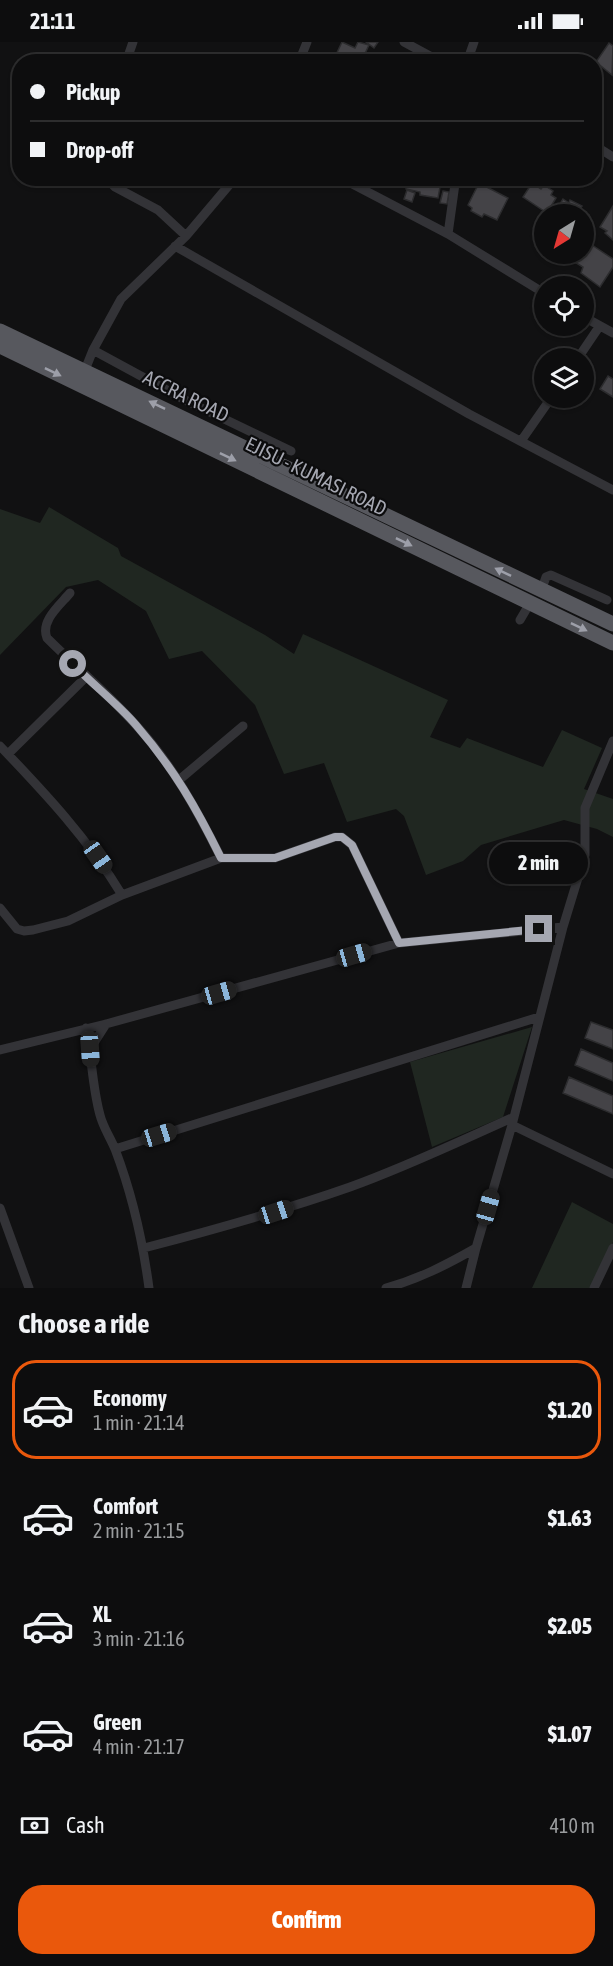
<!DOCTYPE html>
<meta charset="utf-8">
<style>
body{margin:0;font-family:"Asap Condensed",sans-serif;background:#161617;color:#f1f3f6;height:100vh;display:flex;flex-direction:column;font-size:22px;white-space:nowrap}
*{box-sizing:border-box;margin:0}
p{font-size:20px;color:#9a9c9e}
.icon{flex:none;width:33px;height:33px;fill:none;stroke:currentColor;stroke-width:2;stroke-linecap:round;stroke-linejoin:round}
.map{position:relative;height:1246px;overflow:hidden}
.sheet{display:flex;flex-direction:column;background:#0d0d0e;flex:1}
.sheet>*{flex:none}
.guide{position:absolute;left:12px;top:12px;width:590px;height:132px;border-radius:24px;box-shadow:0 2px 4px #0004,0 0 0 2px #2d2d2e;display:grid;align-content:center;height:132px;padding:0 18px;background:#0d0d0e}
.needle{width:39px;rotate:217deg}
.fabs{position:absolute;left:534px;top:162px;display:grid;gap:12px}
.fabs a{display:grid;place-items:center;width:60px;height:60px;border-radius:50%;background:#0d0d0e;box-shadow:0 2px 4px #0004,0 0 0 2px #2d2d2e;font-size:30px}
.end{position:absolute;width:27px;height:27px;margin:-14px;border:8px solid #a5a7b1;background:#111;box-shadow:0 0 0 3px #111}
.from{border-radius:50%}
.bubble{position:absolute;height:42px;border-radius:21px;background:#0d0d0e;box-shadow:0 2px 4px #0004,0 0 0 2px #2d2d2e;font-size:20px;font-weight:800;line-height:42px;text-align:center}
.car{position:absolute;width:18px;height:36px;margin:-18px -9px;border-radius:8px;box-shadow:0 0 4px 2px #0007;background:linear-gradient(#222 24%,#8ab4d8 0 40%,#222 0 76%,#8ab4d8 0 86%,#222 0)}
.guide b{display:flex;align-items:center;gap:21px;height:57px;font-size:22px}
.guide b+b{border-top:2px solid #2d2d2e}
.guide i{width:15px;height:15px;background:#f1f3f6}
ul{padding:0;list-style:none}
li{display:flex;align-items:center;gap:18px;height:99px;margin:0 12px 9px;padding:0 6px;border:3px solid transparent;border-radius:24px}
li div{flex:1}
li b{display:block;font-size:22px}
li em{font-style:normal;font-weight:800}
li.on{border-color:#ea580c}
li>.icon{width:54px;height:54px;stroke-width:1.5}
h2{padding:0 18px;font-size:27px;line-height:72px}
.pay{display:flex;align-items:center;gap:15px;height:66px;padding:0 18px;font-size:22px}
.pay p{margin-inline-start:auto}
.action{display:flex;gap:12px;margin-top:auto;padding:12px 18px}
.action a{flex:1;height:69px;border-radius:24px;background:#ea580c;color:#fff;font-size:24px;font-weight:800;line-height:69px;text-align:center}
.status{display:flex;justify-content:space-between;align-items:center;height:42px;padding:0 30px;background:#0d0d0e;direction:ltr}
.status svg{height:16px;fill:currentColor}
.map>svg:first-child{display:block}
.green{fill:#202721}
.building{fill:#444347;stroke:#2c2c2e;stroke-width:1.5}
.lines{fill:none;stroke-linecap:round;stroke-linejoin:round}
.minor{stroke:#333337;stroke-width:9}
.trunk{stroke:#57585e;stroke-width:15}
.oneway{fill:#9d9fa9}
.route{stroke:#a5a7b1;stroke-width:8}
.labels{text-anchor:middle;stroke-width:4.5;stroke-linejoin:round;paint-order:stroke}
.street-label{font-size:20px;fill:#a5a7b1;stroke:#0c0c0d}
</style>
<div class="status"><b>21:11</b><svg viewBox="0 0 49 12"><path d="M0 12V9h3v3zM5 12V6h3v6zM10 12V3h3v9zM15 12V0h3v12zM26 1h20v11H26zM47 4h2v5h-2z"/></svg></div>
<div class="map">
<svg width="613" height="1246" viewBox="0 0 613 1246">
<rect width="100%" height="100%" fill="#111112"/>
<path class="green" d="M49,465L118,506L121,514L265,593L294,612L303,592L448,658L430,695L460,706L467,696L543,725L562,688L602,706L584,747L613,757V795L597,787L564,778L481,803L463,819L426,833L404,774L396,767L347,780L324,721L284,732L255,663L202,609L169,617L146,569L98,538L66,545L0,613V467L40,481Z
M532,985L503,1075L432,1105L410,1020Z
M572,1160L613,1182V1200L590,1246H532Z"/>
<path class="building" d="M342,0L355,6L358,0L369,3L363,16L365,17L364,20H338L334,17Z
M366,0H378L374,6Z
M609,1L613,4L612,33L596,20Z
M407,136H435L434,139L441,140L438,156L420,153V150L406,147Z
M503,136H517L513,142Z
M479,141L508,156L497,178L484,172L482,175L471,169L472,166L468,163Z
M532,141L541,147L544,143L553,149L551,153L556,156L547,171L523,155Z
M407,148L415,151L412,160L404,157Z
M443,149L449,150L447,162L440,161Z
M563,157L569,161L570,158L582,164L580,167L589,173L584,181V172H554Z
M613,164V198L605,191L607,189L600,185Z
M586,199L613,217V225L600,245L581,231L583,225L573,219L578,212H584V203Z
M557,212H573L569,217Z
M608,334L613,337V355L600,347Z
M591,980L613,988V1007L585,996Z
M581,1007L613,1021V1039L575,1023Z
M569,1035L613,1054V1072L563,1051Z"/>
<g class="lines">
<path class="minor" d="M404,0L441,20
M126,20L133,0
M299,20L307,0
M467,20L474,0
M594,103L613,115
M106,136L115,145L158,168L186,194
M341,136L448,192L544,251
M448,192L455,142L458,136
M175,204L469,372L613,448
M584,275L613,291
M93,308L187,359L291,409
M578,316L599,285
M85,328L93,308L121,257L186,194L235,136
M521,399L551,356
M541,549L546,535L551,533L607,558
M70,551C60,563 40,579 47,596C76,625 108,652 135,682C172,722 197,768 221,816
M520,578L530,561
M0,704C45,751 88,797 122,853
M8,712L86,635
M179,738L243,684
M0,866L17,887L24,889L33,888L68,879L122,853L221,816H275L335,795H342L352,803L399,901
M86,986C92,1015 92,1044 100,1073C103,1085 110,1095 115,1107C131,1149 143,1201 149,1246
M90,1007L106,982
M0,1008L106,982L399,901L563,885
M512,1083L613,1132
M115,1107L539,975
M0,1166L29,1246
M144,1206C213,1188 282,1169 350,1145C406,1125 460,1099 514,1075
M386,1246C419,1237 446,1223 476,1206
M466,1246L476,1206L512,1083L563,885L585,813V766L613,699
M594,1246L613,1206"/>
<path class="trunk" d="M0,289L613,582
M0,304L613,601"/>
</g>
<defs><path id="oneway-solid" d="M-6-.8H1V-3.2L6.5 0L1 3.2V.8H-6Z" transform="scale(1.5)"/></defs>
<g class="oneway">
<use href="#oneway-solid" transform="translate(53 330) rotate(26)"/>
<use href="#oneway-solid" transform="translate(157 363) rotate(-154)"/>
<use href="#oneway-solid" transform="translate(228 415) rotate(26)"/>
<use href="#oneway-solid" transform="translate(404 500) rotate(26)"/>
<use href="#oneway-solid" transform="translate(503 530) rotate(-154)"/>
<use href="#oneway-solid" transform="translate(579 585) rotate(26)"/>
</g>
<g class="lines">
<path class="route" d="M73,622C93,643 117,661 136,683C174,727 196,765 221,816H275L335,795H342L352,803L399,901L539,887"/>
</g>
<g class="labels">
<g class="street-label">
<text transform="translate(186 354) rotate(26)" y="7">ACCRA ROAD</text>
<text transform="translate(316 434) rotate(26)" y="7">EJISU - KUMASI ROAD</text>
</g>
</g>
</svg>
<div class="fabs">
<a><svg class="needle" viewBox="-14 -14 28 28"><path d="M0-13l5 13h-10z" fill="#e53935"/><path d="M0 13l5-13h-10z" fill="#9a9c9e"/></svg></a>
<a><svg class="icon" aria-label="locate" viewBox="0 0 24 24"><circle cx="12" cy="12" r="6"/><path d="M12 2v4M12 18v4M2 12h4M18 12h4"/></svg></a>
<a><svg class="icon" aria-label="layers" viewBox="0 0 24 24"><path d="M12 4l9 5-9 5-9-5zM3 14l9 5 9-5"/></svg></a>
</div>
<i class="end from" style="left:73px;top:622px"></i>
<i class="end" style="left:539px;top:887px"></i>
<div class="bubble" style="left:489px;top:800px;width:99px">2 min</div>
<i class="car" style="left:98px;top:815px;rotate:145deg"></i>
<i class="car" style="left:354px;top:913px;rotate:74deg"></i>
<i class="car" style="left:219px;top:951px;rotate:74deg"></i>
<i class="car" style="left:90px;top:1007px;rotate:176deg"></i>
<i class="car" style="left:159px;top:1093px;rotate:73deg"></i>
<i class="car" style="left:488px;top:1165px;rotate:16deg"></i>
<i class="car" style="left:276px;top:1170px;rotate:72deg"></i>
<div class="guide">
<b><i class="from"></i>Pickup</b>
<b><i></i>Drop-off</b>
</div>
</div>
<section class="sheet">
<h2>Choose a ride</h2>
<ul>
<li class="on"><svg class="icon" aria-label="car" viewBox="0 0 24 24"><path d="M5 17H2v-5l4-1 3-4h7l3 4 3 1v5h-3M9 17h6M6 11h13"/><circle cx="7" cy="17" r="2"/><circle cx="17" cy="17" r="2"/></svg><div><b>Economy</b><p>1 min · 21:14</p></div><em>$1.20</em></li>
<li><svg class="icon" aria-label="car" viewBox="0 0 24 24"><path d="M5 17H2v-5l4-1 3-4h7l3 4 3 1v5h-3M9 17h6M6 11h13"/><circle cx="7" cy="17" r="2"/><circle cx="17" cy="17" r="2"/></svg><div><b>Comfort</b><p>2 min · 21:15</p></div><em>$1.63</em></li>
<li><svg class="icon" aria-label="car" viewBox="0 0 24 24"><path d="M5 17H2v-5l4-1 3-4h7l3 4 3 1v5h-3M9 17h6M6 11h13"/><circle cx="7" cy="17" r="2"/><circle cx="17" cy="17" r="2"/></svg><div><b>XL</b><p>3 min · 21:16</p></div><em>$2.05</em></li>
<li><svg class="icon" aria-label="car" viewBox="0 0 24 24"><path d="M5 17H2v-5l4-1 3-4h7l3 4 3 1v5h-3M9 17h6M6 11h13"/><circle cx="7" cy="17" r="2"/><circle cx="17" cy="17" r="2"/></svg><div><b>Green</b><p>4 min · 21:17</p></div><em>$1.07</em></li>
</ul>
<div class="pay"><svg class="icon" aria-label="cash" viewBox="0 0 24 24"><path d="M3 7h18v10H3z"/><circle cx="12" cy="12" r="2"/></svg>Cash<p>410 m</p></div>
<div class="action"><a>Confirm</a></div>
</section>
